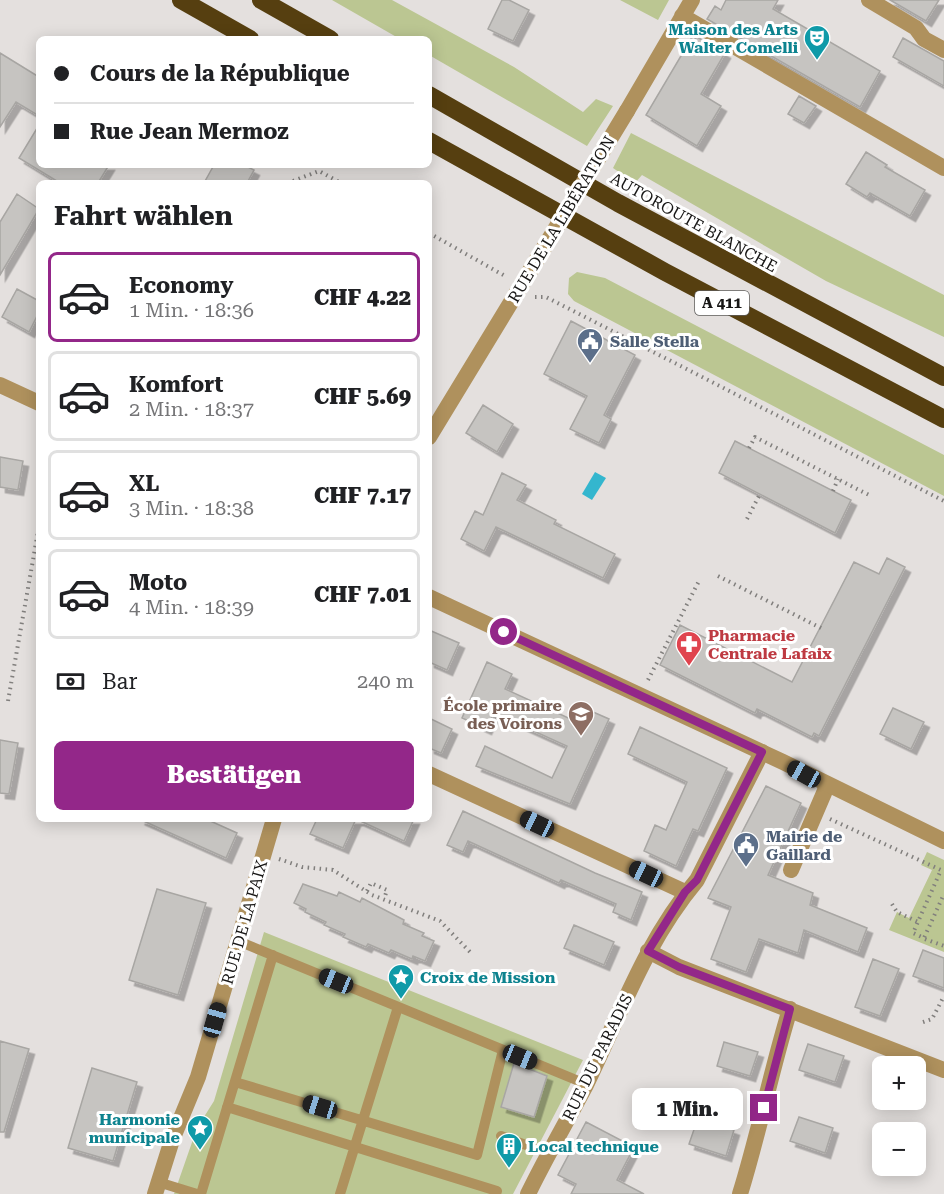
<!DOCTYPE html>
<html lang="de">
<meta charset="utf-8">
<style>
body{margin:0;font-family:"Roboto Serif",serif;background:#f2f2f2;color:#202124;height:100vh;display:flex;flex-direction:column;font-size:22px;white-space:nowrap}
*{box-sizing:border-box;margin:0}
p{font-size:20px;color:#757577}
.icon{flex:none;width:33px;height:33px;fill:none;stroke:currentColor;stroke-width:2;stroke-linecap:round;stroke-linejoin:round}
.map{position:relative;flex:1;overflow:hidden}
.side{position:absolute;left:36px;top:180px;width:396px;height:642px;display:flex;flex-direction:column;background:#fff;border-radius:9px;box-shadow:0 3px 15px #0003}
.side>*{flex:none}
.guide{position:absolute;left:36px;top:36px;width:396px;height:132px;border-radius:9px;box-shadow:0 3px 15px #0003;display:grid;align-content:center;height:132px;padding:0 18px;background:#fff}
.fabs{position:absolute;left:872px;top:1056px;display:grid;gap:12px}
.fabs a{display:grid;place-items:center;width:54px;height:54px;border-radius:9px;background:#fff;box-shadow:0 3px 15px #0003;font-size:30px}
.end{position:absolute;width:27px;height:27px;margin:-14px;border:8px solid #932789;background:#fff;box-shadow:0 0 0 3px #fff}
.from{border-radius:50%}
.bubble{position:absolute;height:42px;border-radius:9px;background:#fff;box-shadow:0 3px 15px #0003;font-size:20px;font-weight:800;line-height:42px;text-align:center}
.car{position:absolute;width:18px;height:36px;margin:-18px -9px;border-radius:8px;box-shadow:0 0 4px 2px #0007;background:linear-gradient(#222 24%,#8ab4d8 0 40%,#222 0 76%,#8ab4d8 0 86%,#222 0)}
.guide b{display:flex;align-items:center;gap:21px;height:57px;font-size:22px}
.guide b+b{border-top:2px solid #e0e0e0}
.guide i{width:15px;height:15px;background:#202124}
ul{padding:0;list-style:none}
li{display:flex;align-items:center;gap:18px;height:90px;margin:0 12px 9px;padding:0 6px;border:3px solid #e0e0e0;border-radius:9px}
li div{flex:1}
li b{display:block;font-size:22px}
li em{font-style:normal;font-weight:800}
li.selected{border-color:#932789}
li>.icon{width:54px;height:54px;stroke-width:1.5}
h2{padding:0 18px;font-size:27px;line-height:72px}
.pay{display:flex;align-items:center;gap:15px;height:66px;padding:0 18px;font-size:22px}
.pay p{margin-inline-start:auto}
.action{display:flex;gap:12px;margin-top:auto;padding:12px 18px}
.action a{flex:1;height:69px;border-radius:9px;background:#932789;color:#fff;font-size:24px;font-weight:800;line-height:69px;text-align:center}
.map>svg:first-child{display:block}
.green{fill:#bbc692}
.water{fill:#34b6ce}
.building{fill:#c6c4c1;stroke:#a8a6a3;stroke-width:1.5;filter:url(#shadow)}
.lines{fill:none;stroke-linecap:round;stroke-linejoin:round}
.path{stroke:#817f7d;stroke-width:4;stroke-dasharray:1.5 4.5;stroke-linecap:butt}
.service{stroke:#af915d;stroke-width:10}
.pedestrian{stroke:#af915d;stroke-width:16}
.minor{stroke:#af915d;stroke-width:16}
.tertiary{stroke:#af915d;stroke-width:16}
.motorway{stroke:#563f10;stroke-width:18}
.minor-bridge{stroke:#af915d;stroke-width:16}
.route{stroke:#932789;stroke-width:8}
.labels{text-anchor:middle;stroke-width:6;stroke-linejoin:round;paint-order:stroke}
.shield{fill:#fff;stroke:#5d5c5b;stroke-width:1.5}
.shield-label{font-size:15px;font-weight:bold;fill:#171615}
.culture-label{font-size:16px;font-weight:bold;fill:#0d838f;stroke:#fff;text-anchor:end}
.street-label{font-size:16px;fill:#171615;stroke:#fff}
.service-label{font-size:16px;font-weight:bold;fill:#4e5e75;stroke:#fff;text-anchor:start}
.health-label{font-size:16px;font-weight:bold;fill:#be3a42;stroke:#fff;text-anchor:start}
.education-label{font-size:16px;font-weight:bold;fill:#785e54;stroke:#fff;text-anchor:end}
</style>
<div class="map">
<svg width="944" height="1194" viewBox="0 0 944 1194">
<defs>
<filter id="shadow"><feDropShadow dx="5.5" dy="5.5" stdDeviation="0" flood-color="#0004"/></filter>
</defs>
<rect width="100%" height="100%" fill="#e4e0de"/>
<path class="green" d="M332,0H392L514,67L583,112L596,99L613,106L587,146L429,55V39H400Z
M620,0H669L658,20Z
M631,133L944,295V337L826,281L642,175L635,183L613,168Z
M577,272L605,278L944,455V496L574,301L568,294L569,278Z
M927,852L944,860V952L889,930L897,912L909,918L932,870L921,865Z
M264,932L583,1060L513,1194H174L197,1128L214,1101Z"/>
<path class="water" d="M595,472L606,478L592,500L582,494Z"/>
<path class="building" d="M502,0H509L529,10L513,41L488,29Z
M726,0H778L773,9L880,71L860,107L707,19L715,6L721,10Z
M890,0H939L926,21Z
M697,37L725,53L701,94L721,106L697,146L646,115L691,39L694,40Z
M903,38L944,61V86L893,57Z
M0,53L39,77V116L16,102L0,127Z
M799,96L816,106L804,123L788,114Z
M39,125V165H109L98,183H60L19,158Z
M866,152L887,165L885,167L925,190L910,216L870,193L867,197L846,184Z
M214,165H244L254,170L247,183H204Z
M17,194L39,209L0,275V222Z
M17,289L39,301V312L29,332L2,317Z
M571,321L635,355L604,415L611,419L599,443L570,429L587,396L544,374Z
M483,405L513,424L497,452L466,433Z
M735,441L851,500L835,533L719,473Z
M0,457L23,461L18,490L0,487Z
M502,473L526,485L517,500L556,520L554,524L615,554L603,578L496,527L484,551L461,539L475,511L483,515Z
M887,558L905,567L819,736L814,733L812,737L757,709L755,713L660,665L680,625L792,682L854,562L879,574Z
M429,630L459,643L447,670L429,662Z
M487,662L512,674L505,689L577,722L584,708L609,719L570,804L476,766L485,746L552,778L567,746L494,713L486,729L462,718Z
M893,708L924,722L911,749L880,734Z
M429,718L452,729L441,753L429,748Z
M640,727L727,768L698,831L693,829L676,866L644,851L655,825L666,830L687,782L628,754Z
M0,740L18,743L9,794L0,793Z
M766,786L801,803L768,875L813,893L810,905L867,928L858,952L804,930L798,953L759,939L746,972L711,959L731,907L708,898Z
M463,811L595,873L642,892L631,920L613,912L616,904L561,880L559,883L468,841L463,852L447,845Z
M139,819H206L237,833L226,858Z
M317,819H414L404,841L356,819L343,848L310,834Z
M303,884L337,896L339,892L360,902L362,898L404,920L403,924L424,933L422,936L434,941L425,961L413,956L412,959L391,950L389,953L368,944L366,947L343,937L345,934L324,925L326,922L305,912L306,909L294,903Z
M157,889L206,903L178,995L129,980Z
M574,925L614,942L604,965L564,948Z
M923,950L944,958V988L913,976Z
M873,959L899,969L880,1016L855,1007Z
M0,1041L29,1049L4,1132H0Z
M724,1042L758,1052L750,1076L717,1066Z
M808,1044L844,1056L835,1082L799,1070Z
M514,1063L547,1076L534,1117L501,1107Z
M92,1068L137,1082L113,1161L68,1148Z
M799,1117L833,1128L825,1153L790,1141Z
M698,1118L734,1130L726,1156L689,1144Z
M586,1122L634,1147L617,1180L644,1194H571L576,1184L558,1175Z"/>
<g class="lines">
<path class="path" d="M293,181L319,171L341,183
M429,233L505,276L504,277
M535,297H546L944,501
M749,448L755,437L869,495
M833,491L838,479
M747,519L760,494
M718,576L821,628
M648,680L700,579
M8,701L39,526
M830,819L941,870L913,933L924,938L944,894
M279,859L302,867L333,870L372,895L440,921L470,952
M367,891L371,883L387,890L384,899
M892,904L897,912L918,922
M925,939L944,946
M923,1022L932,1019L944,996"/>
<path class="service" d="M238,941L586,1084
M235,1082L477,1155L503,1050
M227,1107L497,1191L496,1194
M501,1136L548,1153
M158,1182L197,1194
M201,1194L273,955
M340,1194L398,1007"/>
<path class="pedestrian" d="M791,870L827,786"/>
<path class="minor" d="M869,0L916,28L924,39L944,50
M682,16L944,168
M627,111L692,0
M0,385L39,403
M429,437L519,289
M429,774L685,892
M648,951L679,967L944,1070
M528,1194C546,1157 567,1121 586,1085C621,1013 645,942 697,880L762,752
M740,1194C759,1133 771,1071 790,1009"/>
<path class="tertiary" d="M429,597L783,762L944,841
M155,1194L172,1140L198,1077L274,819"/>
<path class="motorway" d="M181,0L250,39
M261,0L330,39
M429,95L618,203L944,377
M429,141L665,272L944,419"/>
<path class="minor-bridge" d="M519,289L627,111"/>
</g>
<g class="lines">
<path class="route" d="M504,632L762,752L697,880L685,892L648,951L679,967L790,1009L764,1108"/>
</g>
<defs>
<g id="theatre-pin" transform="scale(1.35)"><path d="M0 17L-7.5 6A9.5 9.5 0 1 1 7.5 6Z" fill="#0f9aa8" stroke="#fff"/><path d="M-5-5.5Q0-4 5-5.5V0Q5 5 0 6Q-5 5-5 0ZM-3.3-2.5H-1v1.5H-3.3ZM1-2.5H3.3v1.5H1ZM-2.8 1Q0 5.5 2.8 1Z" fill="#fff"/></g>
<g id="civic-pin" transform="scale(1.35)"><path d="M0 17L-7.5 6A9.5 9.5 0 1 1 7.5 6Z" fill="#5c6f8a" stroke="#fff"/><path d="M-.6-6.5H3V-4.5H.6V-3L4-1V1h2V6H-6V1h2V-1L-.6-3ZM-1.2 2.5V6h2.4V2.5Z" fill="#fff"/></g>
<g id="pharmacy-pin" transform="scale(1.35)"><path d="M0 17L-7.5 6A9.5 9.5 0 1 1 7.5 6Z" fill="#e0444e" stroke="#fff"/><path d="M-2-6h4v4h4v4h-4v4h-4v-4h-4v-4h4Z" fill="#fff"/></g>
<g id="school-pin" transform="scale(1.35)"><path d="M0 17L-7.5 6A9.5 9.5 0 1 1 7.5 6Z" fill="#8d6e63" stroke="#fff"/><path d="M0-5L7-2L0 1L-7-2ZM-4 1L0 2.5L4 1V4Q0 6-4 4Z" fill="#fff"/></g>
<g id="sight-pin" transform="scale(1.35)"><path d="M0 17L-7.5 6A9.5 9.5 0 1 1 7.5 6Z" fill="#0f9aa8" stroke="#fff"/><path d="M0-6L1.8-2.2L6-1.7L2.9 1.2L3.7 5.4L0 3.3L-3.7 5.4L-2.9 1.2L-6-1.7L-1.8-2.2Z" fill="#fff"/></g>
<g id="building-pin" transform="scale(1.35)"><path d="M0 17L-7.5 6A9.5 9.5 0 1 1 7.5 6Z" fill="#0f9aa8" stroke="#fff"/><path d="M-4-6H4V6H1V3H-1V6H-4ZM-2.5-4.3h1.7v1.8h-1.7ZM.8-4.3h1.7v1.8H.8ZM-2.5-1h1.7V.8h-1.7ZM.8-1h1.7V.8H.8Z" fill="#fff"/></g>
</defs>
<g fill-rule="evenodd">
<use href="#theatre-pin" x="817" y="38"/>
<use href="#civic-pin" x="590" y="341"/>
<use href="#pharmacy-pin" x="689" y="644"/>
<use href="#school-pin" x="581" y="714"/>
<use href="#civic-pin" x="746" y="845"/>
<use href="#sight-pin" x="401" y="977"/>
<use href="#sight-pin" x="200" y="1128"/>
<use href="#building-pin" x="509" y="1146"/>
</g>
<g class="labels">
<rect class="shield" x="695" y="291" width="54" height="24" rx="4.5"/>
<g class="shield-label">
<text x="722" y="308">A 411</text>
</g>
<g class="culture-label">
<text x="798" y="35">Maison des Arts<tspan x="798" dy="18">Walter Comelli</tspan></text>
<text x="420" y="983" text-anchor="start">Croix de Mission</text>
<text x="180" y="1125">Harmonie<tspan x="180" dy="18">municipale</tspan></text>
<text x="528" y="1152" text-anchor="start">Local technique</text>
</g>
<g class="street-label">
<text transform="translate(561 219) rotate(-59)" y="6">RUE DE LA LIBÉRATION</text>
<text transform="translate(694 222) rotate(29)" y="6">AUTOROUTE BLANCHE</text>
<text transform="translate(244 922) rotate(-74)" y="6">RUE DE LA PAIX</text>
<text transform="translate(597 1057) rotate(-64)" y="6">RUE DU PARADIS</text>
</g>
<g class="service-label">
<text x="610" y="347">Salle Stella</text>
<text x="766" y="842">Mairie de<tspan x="766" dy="18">Gaillard</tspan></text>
</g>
<g class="health-label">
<text x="708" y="641">Pharmacie<tspan x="708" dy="18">Centrale Lafaix</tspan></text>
</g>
<g class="education-label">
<text x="562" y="711">École primaire<tspan x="562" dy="18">des Voirons</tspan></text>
</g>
</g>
</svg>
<div class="fabs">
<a>+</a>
<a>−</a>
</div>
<i class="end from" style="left:504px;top:632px"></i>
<i class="end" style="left:764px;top:1108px"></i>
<div class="bubble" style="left:632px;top:1088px;width:111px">1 Min.</div>
<i class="car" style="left:804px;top:774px;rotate:299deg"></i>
<i class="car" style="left:537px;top:824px;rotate:295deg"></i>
<i class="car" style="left:646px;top:874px;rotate:295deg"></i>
<i class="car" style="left:336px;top:981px;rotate:292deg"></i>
<i class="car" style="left:215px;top:1020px;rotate:16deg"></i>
<i class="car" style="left:520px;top:1057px;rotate:112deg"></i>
<i class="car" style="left:320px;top:1107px;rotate:287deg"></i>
<div class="guide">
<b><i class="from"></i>Cours de la République</b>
<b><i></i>Rue Jean Mermoz</b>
</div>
<section class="side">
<h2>Fahrt wählen</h2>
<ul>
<li class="selected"><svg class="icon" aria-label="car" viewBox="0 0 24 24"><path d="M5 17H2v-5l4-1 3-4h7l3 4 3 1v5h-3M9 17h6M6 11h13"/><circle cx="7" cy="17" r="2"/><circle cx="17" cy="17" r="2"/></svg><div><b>Economy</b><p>1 Min. · 18:36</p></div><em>CHF 4.22</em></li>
<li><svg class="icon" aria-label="car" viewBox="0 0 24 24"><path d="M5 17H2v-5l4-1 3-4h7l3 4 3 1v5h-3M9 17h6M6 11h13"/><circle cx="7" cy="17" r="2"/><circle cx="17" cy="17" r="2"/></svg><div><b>Komfort</b><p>2 Min. · 18:37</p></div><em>CHF 5.69</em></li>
<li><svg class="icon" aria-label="car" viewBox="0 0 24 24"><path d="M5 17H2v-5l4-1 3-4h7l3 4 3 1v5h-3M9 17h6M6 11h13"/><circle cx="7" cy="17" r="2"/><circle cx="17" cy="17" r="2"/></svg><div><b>XL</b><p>3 Min. · 18:38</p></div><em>CHF 7.17</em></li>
<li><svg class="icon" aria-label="car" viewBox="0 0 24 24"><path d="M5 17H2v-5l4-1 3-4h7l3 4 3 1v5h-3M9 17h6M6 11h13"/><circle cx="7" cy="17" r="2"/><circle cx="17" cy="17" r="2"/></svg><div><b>Moto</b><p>4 Min. · 18:39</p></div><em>CHF 7.01</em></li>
</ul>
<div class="pay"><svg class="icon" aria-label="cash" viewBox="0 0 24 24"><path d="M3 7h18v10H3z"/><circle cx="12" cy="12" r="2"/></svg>Bar<p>240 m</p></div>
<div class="action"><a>Bestätigen</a></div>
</section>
</div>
